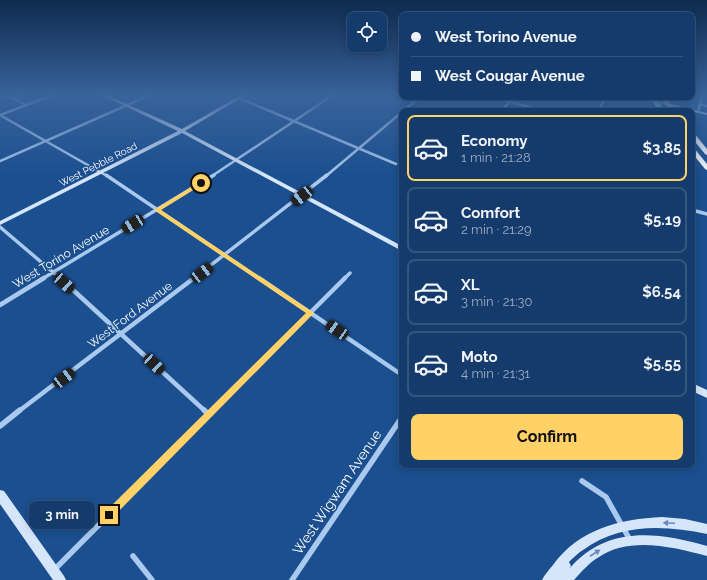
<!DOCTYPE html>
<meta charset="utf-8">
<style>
body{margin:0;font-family:Raleway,sans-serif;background:#1d4271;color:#f1f3f6;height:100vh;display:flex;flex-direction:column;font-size:15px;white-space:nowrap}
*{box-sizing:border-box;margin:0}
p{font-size:13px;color:#9dadc1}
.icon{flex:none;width:22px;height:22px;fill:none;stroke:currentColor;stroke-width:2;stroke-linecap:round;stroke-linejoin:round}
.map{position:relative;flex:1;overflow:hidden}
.drawer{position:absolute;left:399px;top:108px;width:296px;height:360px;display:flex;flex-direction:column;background:#143b6b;border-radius:8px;box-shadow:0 2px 10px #0003,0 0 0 1px #33557e}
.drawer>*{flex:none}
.hud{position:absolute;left:399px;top:12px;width:296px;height:88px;border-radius:8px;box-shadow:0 2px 10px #0003,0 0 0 1px #33557e;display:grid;align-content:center;height:88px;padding:0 12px;background:#143b6b}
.tools{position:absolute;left:347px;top:12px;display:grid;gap:8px}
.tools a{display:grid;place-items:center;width:40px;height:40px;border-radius:8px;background:#143b6b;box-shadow:0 2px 10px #0003,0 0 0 1px #33557e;font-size:20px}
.end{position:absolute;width:18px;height:18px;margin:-9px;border:5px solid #ffd166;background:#111;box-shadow:0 0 0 2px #111}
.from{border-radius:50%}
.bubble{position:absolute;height:28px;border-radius:8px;background:#143b6b;box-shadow:0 2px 10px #0003,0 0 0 1px #33557e;font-size:13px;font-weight:700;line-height:28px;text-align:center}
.car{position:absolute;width:12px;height:24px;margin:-12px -6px;border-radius:5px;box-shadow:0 0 3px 1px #0007;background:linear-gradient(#222 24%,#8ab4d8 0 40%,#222 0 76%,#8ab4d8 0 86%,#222 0)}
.hud b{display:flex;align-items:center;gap:14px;height:38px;font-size:15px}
.hud b+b{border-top:1px solid #33557e}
.hud i{width:10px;height:10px;background:#f1f3f6}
ul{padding:7px 0 0;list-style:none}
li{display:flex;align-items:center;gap:12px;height:66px;margin:0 8px 6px;padding:0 4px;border:2px solid #33557e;border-radius:8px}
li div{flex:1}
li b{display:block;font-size:15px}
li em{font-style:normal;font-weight:700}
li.current{border-color:#ffd166}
li>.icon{width:36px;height:36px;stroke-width:1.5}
.primary-button{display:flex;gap:8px;margin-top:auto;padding:8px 12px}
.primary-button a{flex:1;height:46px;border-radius:8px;background:#ffd166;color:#111;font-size:16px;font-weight:700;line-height:46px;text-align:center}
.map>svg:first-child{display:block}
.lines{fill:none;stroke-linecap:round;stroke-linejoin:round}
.street-far3{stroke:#a9c9ee;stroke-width:2.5}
.street-far2{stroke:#a9c9ee;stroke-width:3.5}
.street-far1{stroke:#a9c9ee;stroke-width:4.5}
.street{stroke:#a9c9ee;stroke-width:5.5}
.secondary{fill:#d6e6fa;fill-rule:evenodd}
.highway{fill:#fff;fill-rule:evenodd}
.oneway{fill:#668bba}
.route{fill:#ffd166}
.labels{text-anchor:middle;stroke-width:3;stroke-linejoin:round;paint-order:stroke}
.far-street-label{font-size:10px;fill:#fff;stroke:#1b4f8f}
.street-label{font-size:12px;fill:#fff;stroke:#1b4f8f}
.near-street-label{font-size:14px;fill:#fff;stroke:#1b4f8f}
</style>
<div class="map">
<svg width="707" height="580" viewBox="0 0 707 580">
<rect width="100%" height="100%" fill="#1b4f8f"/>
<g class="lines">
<path class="street-far3" d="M6,95L26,105
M494,97L543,111
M239,98L396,164
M14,99L25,95
M700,104L707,106
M403,111L420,97
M501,111L514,97
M598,111L606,97
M698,112L702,95
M0,115L107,176
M0,115L53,95
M0,161L150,95
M212,176L333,95
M326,176L402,112"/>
<path class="street-far2" d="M106,175L260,279
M692,210L707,214
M0,227L61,279
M42,279L214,175
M193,279L327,175
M344,279L350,273"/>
<path class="street-far1" d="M60,278L205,411
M259,278L402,375
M0,305L44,278
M19,411L194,278
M212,411L345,278"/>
<path class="street" d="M204,410L208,414
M0,426L20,410
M582,481L606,497L630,540
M133,556L152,580
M55,569L213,410
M292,580L402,417"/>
<path class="secondary" d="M101,95H107L182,129L241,95H246L185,131L402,246V251L182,133L0,225V221L178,131Z
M634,97H641L707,113V115Z
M692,383L707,390V398L692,391Z
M0,490L4,491L64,576L66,580H53L0,504Z
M662,517L685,519L707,524V534C665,525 619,523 583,550C578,553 573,558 569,562L571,566L569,569C607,525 657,532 707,546V556C674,547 629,536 599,557C589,563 582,571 574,580H542C545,574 549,570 553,565C579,529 620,519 662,517Z"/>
<path class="highway" d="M649,97H655L665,111H659Z
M659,97H665L677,111H671Z
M692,132L694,133L707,149V155L705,154L692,138Z
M692,147L694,148L707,164V170L705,169L692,153Z"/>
</g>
<defs><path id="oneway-solid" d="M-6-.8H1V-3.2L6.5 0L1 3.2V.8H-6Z"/></defs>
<g class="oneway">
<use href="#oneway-solid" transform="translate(669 523) rotate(-177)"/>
<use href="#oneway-solid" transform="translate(595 553) rotate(-33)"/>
</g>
<linearGradient id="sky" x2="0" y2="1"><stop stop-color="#0f2b4f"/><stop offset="0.54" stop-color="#39639b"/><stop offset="1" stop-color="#39639b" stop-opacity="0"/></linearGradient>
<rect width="707" height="176" fill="url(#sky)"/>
<path class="route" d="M201,181L203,184L161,210L314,313L112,518L109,520L104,515L105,512L306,313L154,210Z"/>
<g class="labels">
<g class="far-street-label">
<text transform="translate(98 164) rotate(-27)" y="4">West Pebble Road</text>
</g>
<g class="street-label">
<text transform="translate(61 257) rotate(-31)" y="4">West Torino Avenue</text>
<text transform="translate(130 315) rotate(-37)" y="4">West Ford Avenue</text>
</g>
<g class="near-street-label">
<text transform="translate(337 492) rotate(-56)" y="5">West Wigwam Avenue</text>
</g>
</g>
</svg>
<div class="tools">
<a><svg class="icon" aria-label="locate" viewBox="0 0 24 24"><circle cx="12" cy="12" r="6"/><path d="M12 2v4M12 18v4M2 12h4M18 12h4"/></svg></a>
</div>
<i class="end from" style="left:201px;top:183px"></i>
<i class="end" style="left:109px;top:515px"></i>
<div class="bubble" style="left:29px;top:501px;width:66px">3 min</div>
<i class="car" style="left:302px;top:196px;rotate:232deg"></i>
<i class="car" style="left:133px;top:224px;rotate:239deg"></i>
<i class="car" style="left:202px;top:273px;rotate:53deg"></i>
<i class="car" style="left:64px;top:283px;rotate:132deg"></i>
<i class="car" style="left:337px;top:330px;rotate:304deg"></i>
<i class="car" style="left:154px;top:364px;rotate:133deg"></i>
<i class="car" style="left:64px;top:378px;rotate:53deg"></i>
<div class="hud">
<b><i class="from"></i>West Torino Avenue</b>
<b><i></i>West Cougar Avenue</b>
</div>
<section class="drawer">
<ul>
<li class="current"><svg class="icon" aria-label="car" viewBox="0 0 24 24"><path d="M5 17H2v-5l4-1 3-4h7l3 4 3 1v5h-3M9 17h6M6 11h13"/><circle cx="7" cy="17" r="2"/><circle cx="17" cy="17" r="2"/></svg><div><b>Economy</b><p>1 min · 21:28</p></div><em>$3.85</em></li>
<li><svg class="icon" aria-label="car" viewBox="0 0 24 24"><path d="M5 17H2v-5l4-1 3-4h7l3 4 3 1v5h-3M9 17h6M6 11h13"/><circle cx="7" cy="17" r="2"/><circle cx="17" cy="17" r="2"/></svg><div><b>Comfort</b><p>2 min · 21:29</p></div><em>$5.19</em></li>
<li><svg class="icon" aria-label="car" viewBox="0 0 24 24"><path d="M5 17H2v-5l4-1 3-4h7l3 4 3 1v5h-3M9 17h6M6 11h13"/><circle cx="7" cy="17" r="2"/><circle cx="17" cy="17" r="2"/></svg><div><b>XL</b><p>3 min · 21:30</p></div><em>$6.54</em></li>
<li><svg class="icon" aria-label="car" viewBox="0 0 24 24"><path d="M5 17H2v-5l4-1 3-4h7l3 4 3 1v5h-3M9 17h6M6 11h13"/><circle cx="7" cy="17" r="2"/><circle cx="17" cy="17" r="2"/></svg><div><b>Moto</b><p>4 min · 21:31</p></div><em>$5.55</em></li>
</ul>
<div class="primary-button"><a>Confirm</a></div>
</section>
</div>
